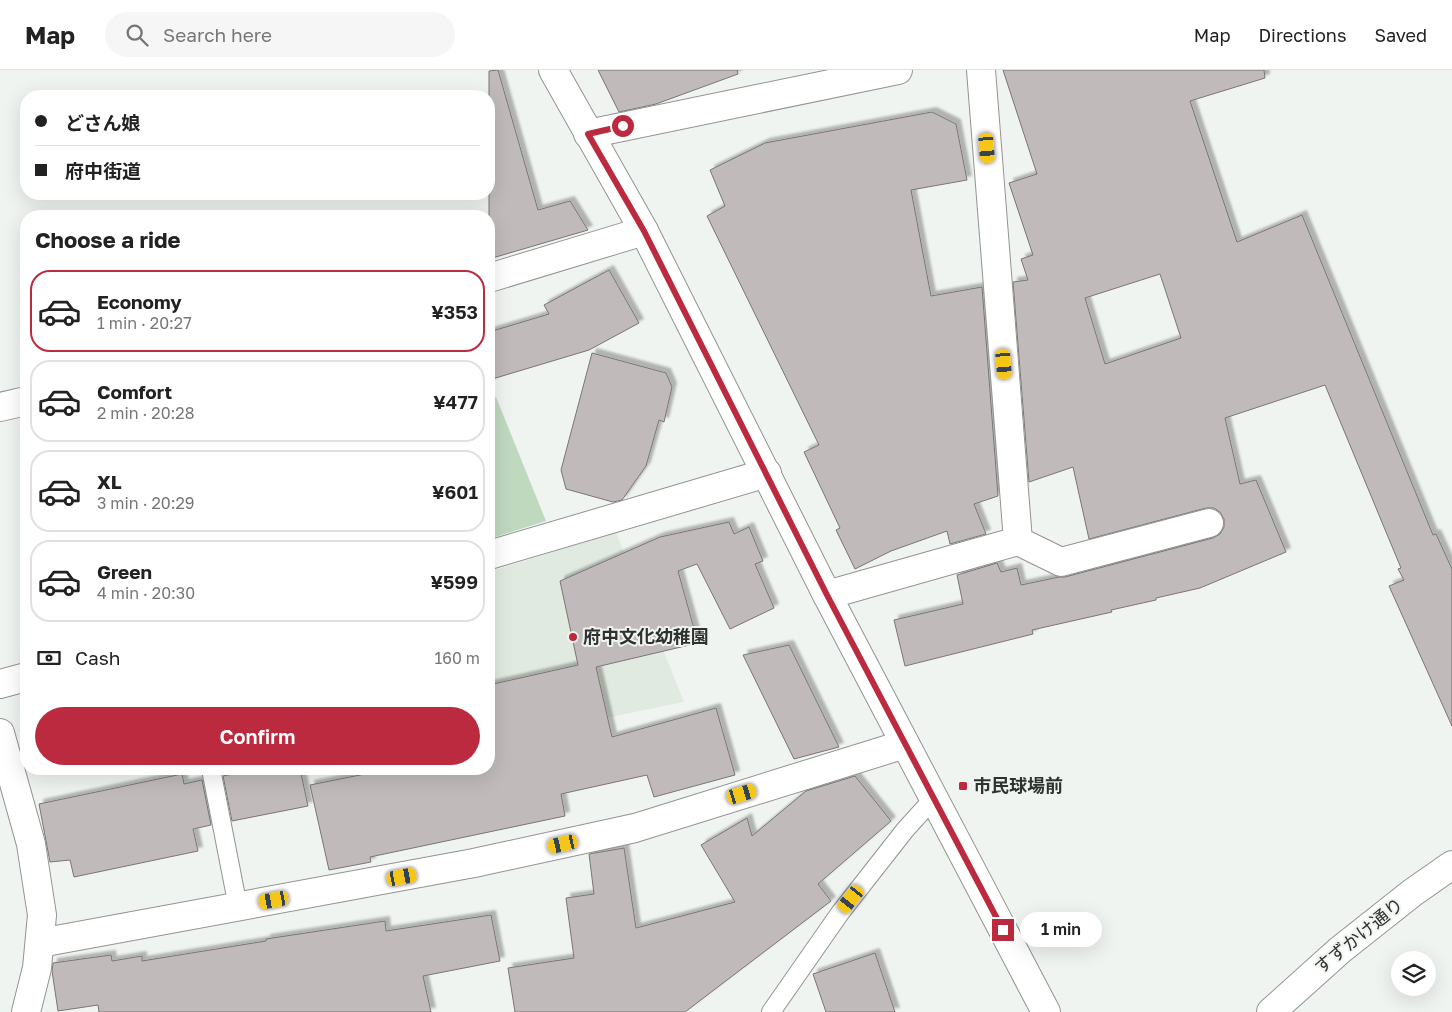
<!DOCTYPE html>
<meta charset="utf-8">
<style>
body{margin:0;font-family:"Golos Text","Noto Sans JP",sans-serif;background:#f6f6f6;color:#222;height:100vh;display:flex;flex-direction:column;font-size:19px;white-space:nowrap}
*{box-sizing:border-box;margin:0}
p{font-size:16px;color:#767676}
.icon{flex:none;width:28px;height:28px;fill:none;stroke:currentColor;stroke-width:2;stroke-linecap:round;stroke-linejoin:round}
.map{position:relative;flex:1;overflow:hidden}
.panel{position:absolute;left:20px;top:140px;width:475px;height:565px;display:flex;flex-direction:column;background:#fff;border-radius:20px;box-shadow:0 5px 20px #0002}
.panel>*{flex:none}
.guide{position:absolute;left:20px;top:20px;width:475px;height:110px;border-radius:20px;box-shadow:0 5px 20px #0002;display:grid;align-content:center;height:110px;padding:0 15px;background:#fff}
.tools{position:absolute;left:1391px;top:881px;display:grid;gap:10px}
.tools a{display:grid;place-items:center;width:45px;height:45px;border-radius:50%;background:#fff;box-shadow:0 5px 20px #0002;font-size:25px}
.end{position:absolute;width:22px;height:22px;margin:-11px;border:6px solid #bb2a3e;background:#fff;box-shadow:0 0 0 2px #fff}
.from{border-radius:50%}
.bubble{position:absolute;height:35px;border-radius:18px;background:#fff;box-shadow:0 5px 20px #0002;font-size:16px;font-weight:600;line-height:35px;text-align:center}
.car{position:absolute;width:15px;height:30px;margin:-15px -8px;border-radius:6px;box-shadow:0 0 4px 1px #0007;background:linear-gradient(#f5c518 24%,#345 0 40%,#f5c518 0 76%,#345 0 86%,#f5c518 0)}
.guide b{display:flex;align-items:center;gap:18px;height:48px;font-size:19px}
.guide b+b{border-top:1px solid #e0e0e0}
.guide i{width:12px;height:12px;background:#222}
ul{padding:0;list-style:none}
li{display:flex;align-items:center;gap:15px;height:82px;margin:0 10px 8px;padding:0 5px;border:2px solid #e0e0e0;border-radius:20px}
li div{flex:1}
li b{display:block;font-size:19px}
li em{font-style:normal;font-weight:600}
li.selected{border-color:#bb2a3e}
li>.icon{width:45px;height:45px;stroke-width:1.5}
h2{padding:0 15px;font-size:22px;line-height:60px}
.pay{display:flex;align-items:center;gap:12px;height:55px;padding:0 15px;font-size:19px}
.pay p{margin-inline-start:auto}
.action{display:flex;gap:10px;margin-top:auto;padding:10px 15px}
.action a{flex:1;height:58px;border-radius:30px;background:#bb2a3e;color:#fff;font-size:20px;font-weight:600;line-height:58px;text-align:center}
header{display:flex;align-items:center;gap:30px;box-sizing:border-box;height:70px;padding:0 25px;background:#fff;border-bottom:1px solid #e0e0e0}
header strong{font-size:24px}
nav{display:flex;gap:28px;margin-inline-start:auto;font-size:18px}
.search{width:350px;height:45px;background:#f6f6f6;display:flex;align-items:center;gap:12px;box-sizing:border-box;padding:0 18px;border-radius:28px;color:#767676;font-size:19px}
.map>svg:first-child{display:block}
.built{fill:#e1eae1}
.green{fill:#bfd9bf}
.building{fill:#c0bbba;stroke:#7a7575;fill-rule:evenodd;filter:url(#shadow)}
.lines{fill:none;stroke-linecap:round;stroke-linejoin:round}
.lane-casing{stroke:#919491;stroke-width:20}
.street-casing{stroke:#919491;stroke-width:30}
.secondary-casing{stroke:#919491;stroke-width:30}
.primary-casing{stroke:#919491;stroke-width:30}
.lane{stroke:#fff;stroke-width:18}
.street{stroke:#fff;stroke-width:28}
.secondary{stroke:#fff;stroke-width:28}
.primary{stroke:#fff;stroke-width:28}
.route{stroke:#bb2a3e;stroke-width:6}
.poi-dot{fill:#bb2a3e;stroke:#f0f4f0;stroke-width:2}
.labels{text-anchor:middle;stroke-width:4;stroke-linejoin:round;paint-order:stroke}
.poi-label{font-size:18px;font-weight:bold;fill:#2f312f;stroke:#f0f4f0;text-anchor:start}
.street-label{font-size:18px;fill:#2f312f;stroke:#f0f4f0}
</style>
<header>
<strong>Map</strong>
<div class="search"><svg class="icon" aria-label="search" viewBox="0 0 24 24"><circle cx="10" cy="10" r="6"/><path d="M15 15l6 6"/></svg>Search here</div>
<nav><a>Map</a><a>Directions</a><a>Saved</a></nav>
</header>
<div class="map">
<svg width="1452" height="942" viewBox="0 0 1452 942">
<defs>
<filter id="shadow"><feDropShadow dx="4.5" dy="-4.5" stdDeviation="1" flood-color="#0004"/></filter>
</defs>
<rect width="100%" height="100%" fill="#f0f4f0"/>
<path class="built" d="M616,462L684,632L489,672V502Z"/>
<path class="green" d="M496,327L546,451L489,469V329Z"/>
<path class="building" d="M498,0L538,140L570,131L588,160L489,189V1Z
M598,0H737L738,4L656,34L619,42Z
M1003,0H1264L1265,8L1190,31L1237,172L1302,145L1433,465L1436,464L1452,499V656L1389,516L1404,510L1398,499L1401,498L1325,315L1225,348L1240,414L1256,410L1286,482L1200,518L1156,528V530L1111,540L1112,542L1032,560L1033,564L905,596L894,550L963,534L957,505L997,493L1001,502L1017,498L1021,515L1059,507H1065L1213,468L1220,464L1224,457V449L1220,442L1214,438H1206L1089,469L1073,397L1029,412L1013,212L1028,210L1021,189L1033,185L1009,113L1037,104ZM1160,204L1181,268L1105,294L1085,228Z
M932,42L956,54L967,110L911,120L931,226L982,217L998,426L974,434L986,464L950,474L947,461L891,481L855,499L836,460L840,458L804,382L819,375L707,146L725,136L710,100L765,73Z
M609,200L639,253L589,280L489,310V262L549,244L544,235Z
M592,283L666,303L672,317L664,352L659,350L646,396L622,430L613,432L566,419L561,400Z
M729,452L734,464L749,457L763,491L755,494L774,538L730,559L697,494L678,501L698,573L596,597L612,667L716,638L735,705L654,727L647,705L561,724L565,746L370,787L371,792L329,800L310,715L370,703L369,699H489V615L578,595L560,511L660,467Z
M789,575L839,677L794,689L743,585Z
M258,699H300L308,736L232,751L223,706Z
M182,704L184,714L202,710L211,755L193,759L198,781L74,807L70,790L50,792L39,734Z
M855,706L891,751L818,814L831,831L685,942H515L508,898L574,888L566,828L594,824L589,784L624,778L636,858L735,832L701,775L747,748L752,766L806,721Z
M491,845L500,891L423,906L431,942H99L98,935L58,941L52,901L53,893L111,885L112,891L142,886V891L266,871V869L385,851L386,861Z
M875,883L895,942H826L813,904Z"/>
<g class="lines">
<g class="lane-casing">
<path id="lane" d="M211,699L238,837
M771,942L840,843L905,760L933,729"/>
</g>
<g class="street-casing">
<path id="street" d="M588,64L898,0
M489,208L644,161
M0,337L26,331
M1018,471L1061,492L1209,453
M489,485L767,403
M827,525L1018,471L981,0
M0,614L26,607
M0,663L31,774L42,845L37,898L26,942
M40,873L474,793L635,758L905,674"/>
</g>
<g class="secondary-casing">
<path id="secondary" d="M1271,942L1340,880L1412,823L1452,795"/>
</g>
<g class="primary-casing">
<path id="primary" d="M553,0L644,161L827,525L1046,942"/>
</g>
<use href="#lane" class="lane"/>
<use href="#street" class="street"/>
<use href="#secondary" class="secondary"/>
<use href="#primary" class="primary"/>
</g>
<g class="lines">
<path class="route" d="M623,56L588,64L644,161L827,525L1003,860"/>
</g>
<g class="poi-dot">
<circle cx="573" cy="567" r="5"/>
<rect x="958" y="711" width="10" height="10" rx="2.5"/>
</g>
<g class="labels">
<g class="poi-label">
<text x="583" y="573">府中文化幼稚園</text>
<text x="973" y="722">市民球場前</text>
</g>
<g class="street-label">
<text transform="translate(1359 866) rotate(-39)" y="6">すずかけ通り</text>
</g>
</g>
</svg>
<div class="tools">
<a><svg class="icon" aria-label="layers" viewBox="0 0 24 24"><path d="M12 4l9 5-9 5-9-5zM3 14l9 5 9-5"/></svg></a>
</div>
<i class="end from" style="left:623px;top:56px"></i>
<i class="end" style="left:1003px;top:860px"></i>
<div class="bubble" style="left:1020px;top:842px;width:82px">1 min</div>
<i class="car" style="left:987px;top:78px;rotate:175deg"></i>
<i class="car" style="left:1004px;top:294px;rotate:175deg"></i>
<i class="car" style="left:742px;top:724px;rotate:73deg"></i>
<i class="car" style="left:563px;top:774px;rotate:257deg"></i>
<i class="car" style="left:402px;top:807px;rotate:80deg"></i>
<i class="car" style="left:851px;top:829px;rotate:219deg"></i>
<i class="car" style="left:274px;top:830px;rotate:260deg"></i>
<div class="guide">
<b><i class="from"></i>どさん娘</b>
<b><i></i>府中街道</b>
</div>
<section class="panel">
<h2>Choose a ride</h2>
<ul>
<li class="selected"><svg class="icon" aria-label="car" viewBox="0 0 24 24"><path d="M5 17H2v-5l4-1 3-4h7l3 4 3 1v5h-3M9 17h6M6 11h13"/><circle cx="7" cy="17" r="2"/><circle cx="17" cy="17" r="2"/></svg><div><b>Economy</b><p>1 min · 20:27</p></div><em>¥353</em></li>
<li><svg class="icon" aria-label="car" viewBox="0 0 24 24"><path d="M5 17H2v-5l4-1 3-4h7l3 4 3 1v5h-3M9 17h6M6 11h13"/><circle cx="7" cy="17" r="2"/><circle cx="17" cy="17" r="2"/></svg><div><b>Comfort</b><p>2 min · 20:28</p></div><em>¥477</em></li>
<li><svg class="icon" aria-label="car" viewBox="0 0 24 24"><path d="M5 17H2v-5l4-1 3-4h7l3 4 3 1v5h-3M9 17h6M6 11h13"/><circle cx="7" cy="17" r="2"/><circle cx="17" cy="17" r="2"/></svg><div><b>XL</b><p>3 min · 20:29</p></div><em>¥601</em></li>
<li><svg class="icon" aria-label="car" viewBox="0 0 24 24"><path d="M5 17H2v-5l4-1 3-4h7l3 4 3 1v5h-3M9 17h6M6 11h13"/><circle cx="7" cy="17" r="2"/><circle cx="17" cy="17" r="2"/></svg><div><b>Green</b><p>4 min · 20:30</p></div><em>¥599</em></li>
</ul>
<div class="pay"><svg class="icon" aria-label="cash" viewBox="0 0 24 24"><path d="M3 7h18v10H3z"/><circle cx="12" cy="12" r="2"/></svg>Cash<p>160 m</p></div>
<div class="action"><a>Confirm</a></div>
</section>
</div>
